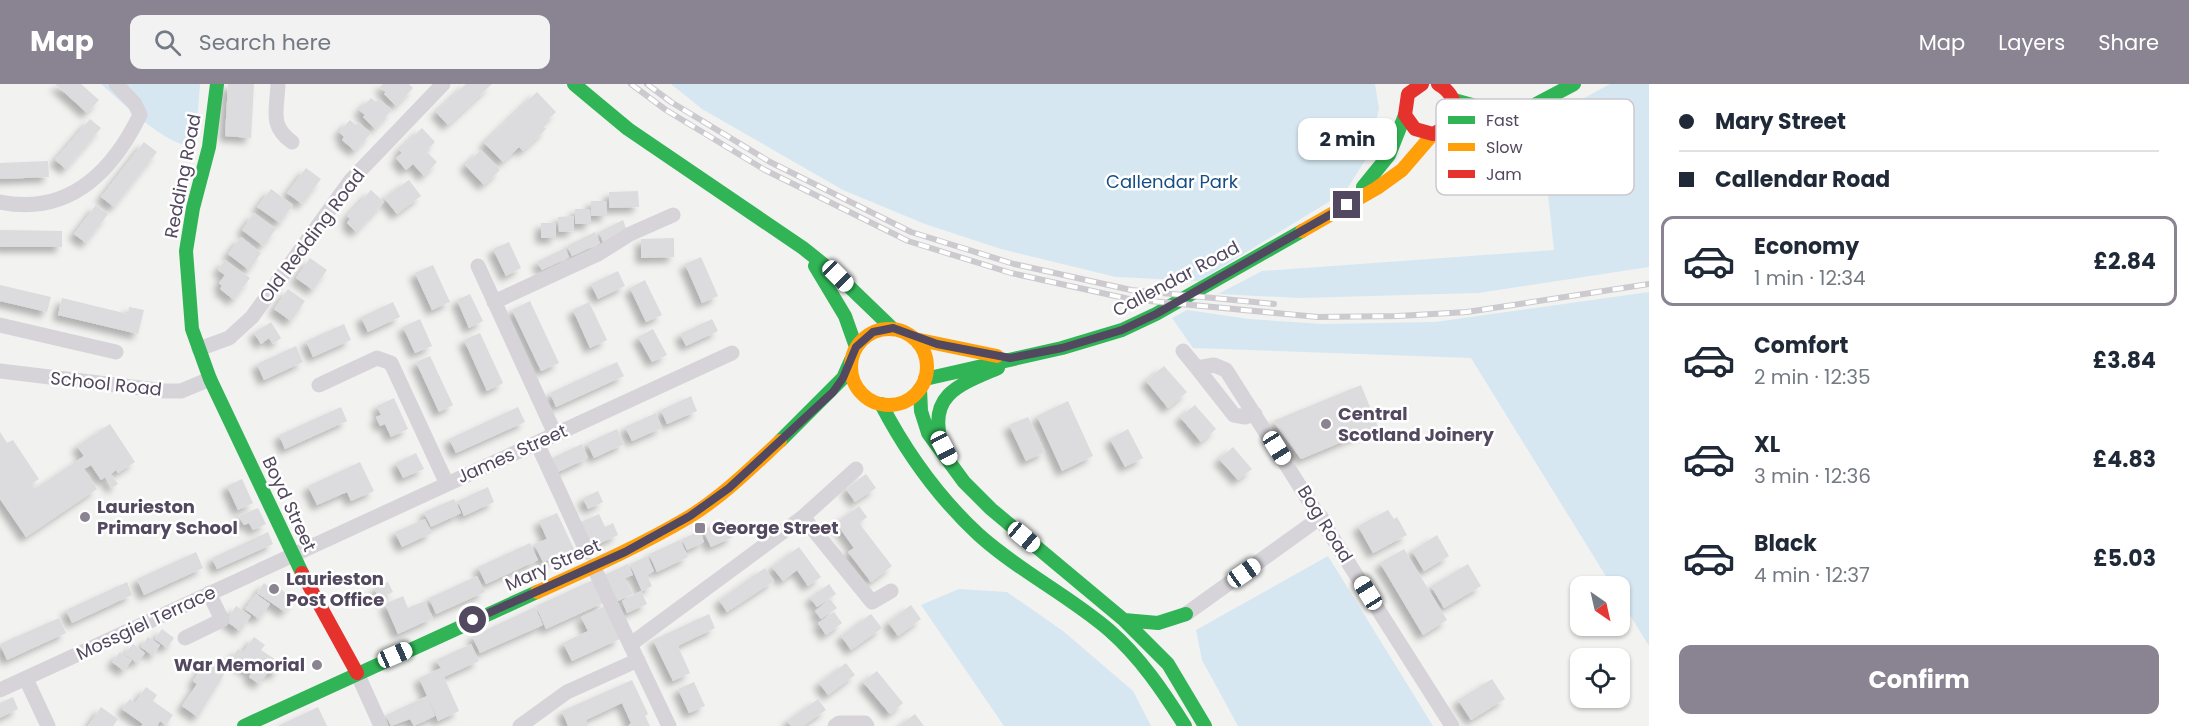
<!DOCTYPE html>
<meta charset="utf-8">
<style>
body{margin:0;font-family:Poppins,sans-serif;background:#f2f2f3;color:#1f2937;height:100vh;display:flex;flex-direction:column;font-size:22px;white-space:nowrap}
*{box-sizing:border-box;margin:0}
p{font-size:20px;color:#747a83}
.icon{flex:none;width:33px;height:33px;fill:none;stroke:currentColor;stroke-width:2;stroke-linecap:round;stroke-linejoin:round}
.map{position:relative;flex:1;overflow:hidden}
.side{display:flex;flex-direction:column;background:#fff;width:540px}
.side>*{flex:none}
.hud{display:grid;align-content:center;height:132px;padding:0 30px;background:#fff}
.needle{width:39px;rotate:146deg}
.tools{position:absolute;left:1570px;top:492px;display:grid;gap:12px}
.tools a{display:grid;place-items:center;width:60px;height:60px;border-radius:12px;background:#fff;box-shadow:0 2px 4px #0004;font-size:30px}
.end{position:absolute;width:27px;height:27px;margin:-14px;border:8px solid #52485f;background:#fff;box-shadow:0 0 0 3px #fff}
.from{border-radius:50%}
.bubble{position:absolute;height:42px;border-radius:12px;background:#fff;box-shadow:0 2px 4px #0004;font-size:20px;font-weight:700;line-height:42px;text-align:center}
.car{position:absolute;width:18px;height:36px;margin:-18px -9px;border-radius:8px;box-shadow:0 0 4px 2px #0007;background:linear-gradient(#fff 24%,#345 0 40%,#fff 0 76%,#345 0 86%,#fff 0)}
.hud b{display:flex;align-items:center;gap:21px;height:57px;font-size:22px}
.hud b+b{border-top:2px solid #e0e1e3}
.hud i{width:15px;height:15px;background:#1f2937}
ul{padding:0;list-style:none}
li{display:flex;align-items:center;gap:18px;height:90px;margin:0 12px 9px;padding:0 18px;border:3px solid transparent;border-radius:12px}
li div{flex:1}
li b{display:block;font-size:22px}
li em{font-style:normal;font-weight:700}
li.current{border-color:#8a8492}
li>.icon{width:54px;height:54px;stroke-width:1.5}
.primary-button{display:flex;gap:12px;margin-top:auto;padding:12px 30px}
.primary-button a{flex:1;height:69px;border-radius:12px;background:#8a8492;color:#fff;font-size:24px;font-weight:700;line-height:69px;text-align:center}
header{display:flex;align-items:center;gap:36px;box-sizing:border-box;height:84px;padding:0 30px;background:#8a8492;color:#fff}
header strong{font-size:28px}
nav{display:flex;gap:33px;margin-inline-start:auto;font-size:21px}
.search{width:420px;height:54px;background:#f2f2f3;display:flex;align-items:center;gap:15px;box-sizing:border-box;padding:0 21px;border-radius:12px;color:#747a83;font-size:22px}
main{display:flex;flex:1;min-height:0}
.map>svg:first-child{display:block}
.green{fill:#d6e7f1}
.building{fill:#dcdbdd;filter:url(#shadow)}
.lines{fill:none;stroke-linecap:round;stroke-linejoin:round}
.street{stroke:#d7d4d9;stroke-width:15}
.fast{stroke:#30b455;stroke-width:14}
.slow{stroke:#ff9f0a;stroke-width:14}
.jam{stroke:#e5322d;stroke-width:14}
.rail-casing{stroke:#cccace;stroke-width:6}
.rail{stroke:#fff;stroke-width:4;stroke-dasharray:11;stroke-linecap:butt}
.route{stroke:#52485f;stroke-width:8}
.poi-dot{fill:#8a8492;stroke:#fff;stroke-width:2}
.labels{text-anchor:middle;stroke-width:5;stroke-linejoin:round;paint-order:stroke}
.street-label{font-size:18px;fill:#52485f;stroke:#fff}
.park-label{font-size:18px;fill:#154e84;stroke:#fff}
.poi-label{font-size:18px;font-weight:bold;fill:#52485f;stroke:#fff;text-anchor:start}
.key{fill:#fff;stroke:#cbc8cf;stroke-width:1.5}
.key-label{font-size:16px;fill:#52485f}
</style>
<header>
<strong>Map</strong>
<div class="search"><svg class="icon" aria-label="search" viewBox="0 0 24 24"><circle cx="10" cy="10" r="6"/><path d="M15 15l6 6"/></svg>Search here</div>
<nav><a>Map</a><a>Layers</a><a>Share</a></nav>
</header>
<main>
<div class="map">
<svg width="1649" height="642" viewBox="0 0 1649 642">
<defs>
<filter id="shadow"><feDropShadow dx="-5.5" dy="5.5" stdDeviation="3" flood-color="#0004"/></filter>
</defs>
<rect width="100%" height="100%" fill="#f2f2f1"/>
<path class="green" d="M101,0H200L195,63C164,61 124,20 101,0Z
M671,0H1375L1379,25L1368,72L1345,108L1199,197L1116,193L1001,165L925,140L843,106L702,25Z
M1610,0H1649V183L1478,209L1299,214L1218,210L1262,187L1554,166L1540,38Z
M1649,208V562L1620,515V502H1612L1471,274L1193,264L1172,234L1187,226L1249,235L1323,240L1435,238Z
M1328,472L1433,642H1238L1202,576L1196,546Z
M959,505L1007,508L1063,547L1133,607L1151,642H1004L921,521Z"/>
<path class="building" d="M55,0H81L99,16L87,29Z
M228,0H254L251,54L225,52Z
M383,0H409L413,4L396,22L384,10L386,8L380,3Z
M466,0H492L448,41L436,28Z
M537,8L556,28L542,41L546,45L523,67L519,63L503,78L484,59Z
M371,14L376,18L379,15L392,26L375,45L363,33L365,31L359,26Z
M90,35L101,44L66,85L55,76Z
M350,36L356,41L358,38L371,49L355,67L342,56L344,53L339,48Z
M422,44L435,58L426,67L437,78L424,92L413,80L406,86L396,74L402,69L399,66Z
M144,58L157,68L114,123L101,113Z
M481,66L500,86L484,101L465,81Z
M48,77L49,93L0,95V79Z
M306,84L321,95L302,120L287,109Z
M409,96L421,112L397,130L384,114Z
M271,105L293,121L280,139L257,123Z
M371,106L384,118L356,148L347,139L350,135L347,132Z
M638,107L639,123L609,124V108Z
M591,117H606L607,132H591Z
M96,121L108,130L86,159L74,150Z
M575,125H590L591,140H575Z
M254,129L276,145L263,162L242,146Z
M574,132V147L559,148L558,133Z
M623,136L627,147L603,158L599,148Z
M541,139H556V154H541Z
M0,146L62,147V163H0Z
M595,148L600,159L572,172L567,162Z
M241,153L261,169L249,186L228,170Z
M674,154V173L641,174V155Z
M509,158L521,184L506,192L493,165Z
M565,164L569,173L542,186L537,178Z
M701,173L718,212L702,219L685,180Z
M310,174L327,186L313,206L296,194Z
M225,176L250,194L234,216L220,205L222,202L219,199L225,191L218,186Z
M433,181L450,218L432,226L415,189Z
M618,187L625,202L598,215L591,200Z
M645,196L662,231L646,238L630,204Z
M0,201L51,213L47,228L0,217Z
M288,205L305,217L291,237L274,225Z
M470,210L483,237L469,244L457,216Z
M62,214L128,230L129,223L144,226L138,250L58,231Z
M530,217L559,279L541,287L512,226Z
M393,218L400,233L368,248L361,233Z
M589,218L607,256L590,264L573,226Z
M420,235L432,262L415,269L403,243Z
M712,235L718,247L686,262L680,250Z
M271,238L281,254L273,260L269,254L261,260L254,249Z
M344,240L351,256L313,273L306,257Z
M653,245L667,271L652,278L638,253Z
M480,249L503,299L487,307L464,256Z
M296,262L303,278L264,296L257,280Z
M430,272L453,321L439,328L416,278Z
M617,278L624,292L556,323L550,309Z
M1164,282L1187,308L1168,324L1146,297Z
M1361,301L1378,343L1301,375L1273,337Z
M691,312L697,327L667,340L661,326Z
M394,314L408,345L391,353L385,340L380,342L376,333L381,331L377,322Z
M1068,317L1093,372L1062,387L1037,332Z
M1195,321L1216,345L1201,358L1180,333Z
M341,323L347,337L285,365L279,351Z
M518,323L525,338L456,369L449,355Z
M656,329L662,344L632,357L625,343Z
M1028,333L1045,368L1026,377L1009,341Z
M110,340L135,378L118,389L116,386L111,390L118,400L112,404L105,393L101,396L91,381L84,385L97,405L26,453L0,415V348L7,359L13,356L39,395L31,400L35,405L84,372L77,362Z
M617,345L624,360L594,374L587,359Z
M1128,345L1143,374L1125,383L1110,355Z
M582,360L588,374L558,388L552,374Z
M1233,363L1252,385L1238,396L1219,375Z
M416,369L424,385L403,394L396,379Z
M360,378L374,407L351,417L347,408L317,421L308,402Z
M866,390L876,404L855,418L846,405Z
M242,395L253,419L238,426L227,402Z
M488,403L494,418L464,432L458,417Z
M598,407L603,418L588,425L583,414Z
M454,415L461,429L431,443L424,428Z
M859,422L867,433L859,439L892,482L871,498L848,468L854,464L836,439Z
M258,424L266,440L253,446L249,439L244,441L239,432Z
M1388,426L1394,435L1397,433L1407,451L1373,469L1358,442Z
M557,429L575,467L543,478L534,460L547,455L539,437Z
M599,430L605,443L613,439L618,451L590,464L579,439Z
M425,435L432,449L402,463L395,448Z
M726,436L733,453L711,463L703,446Z
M700,447L704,458L687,466L682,455Z
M268,448L273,460L217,485L212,474Z
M1437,451L1449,472L1424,487L1412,467Z
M680,456L688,473L657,488L649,470Z
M530,459L538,476L486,500L478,483Z
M799,463L821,493L808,502L797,486L783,497L772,483Z
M1404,465L1447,536L1423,551L1380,479Z
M196,468L203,484L144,511L137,495Z
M647,472L654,487L647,491L652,502L642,507L630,480Z
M628,480L633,491L625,494L633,510L616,518L604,491Z
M1468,480L1481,502L1444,524L1431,502Z
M765,484L774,497L727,528L719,516Z
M477,492L485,508L436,530L429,514Z
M595,495L605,518L546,545L536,522Z
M127,498L132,511L72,539L66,526Z
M388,498L393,508L379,514L374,504Z
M264,499L269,503L271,499L295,515L285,528L257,509Z
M829,500L836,510L817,523L810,514Z
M641,507L647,520L627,529L622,517Z
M256,510L270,520L259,535L245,525Z
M403,512L408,524L425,517L433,534L398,550L385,520Z
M830,515L837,524L821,535L815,527Z
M911,521L921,535L898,552L888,538Z
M236,522L251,532L240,547L226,537Z
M605,522L620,555L572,577L563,559L588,547L581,533Z
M535,523L543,541L480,569L472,552Z
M834,528L842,539L826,551L818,539Z
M709,530L715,544L678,562L690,589L673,597L653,556Z
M871,530L882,544L851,566L841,552Z
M59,534L66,549L7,576L0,560Z
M162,545L174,554L167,564L155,555Z
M148,553L160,561L153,572L141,563Z
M254,553L265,561L261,566L282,580L274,591L269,587L259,600L249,593L251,589L231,575L238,565L243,568Z
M133,560L145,569L137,579L125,570Z
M471,560L479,577L444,593L459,627L438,637L429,615L435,632L414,642L410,635L391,642L386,631L427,612L419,594L441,584L436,576Z
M120,568L132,576L124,587L112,578Z
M208,575L226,587L198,633L182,622L197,600L193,597Z
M846,579L855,591L828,611L819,599Z
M877,587L903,619L890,630L863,598Z
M1492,595L1505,615L1471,636L1458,616Z
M632,596L648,630L645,632L650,642H628L631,639L622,619L586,636L588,642H568L562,627Z
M694,598L705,622L689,629L678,605Z
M146,603L157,611L153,617L173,631L166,641L160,637L157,642H141L143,640L122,625L130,615L135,619Z
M13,613L18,625L0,634V619Z
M818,615L826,626L803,642H791L787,637Z
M101,623L118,635L113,642H88Z
M318,623L327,642H278Z
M915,630L924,642H899Z"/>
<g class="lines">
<path class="street" d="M278,0C277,27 269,41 292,58
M0,118C69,132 112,88 140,31L135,20L116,0
M478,182L555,350
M494,218L598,170L630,150L673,131
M0,241L116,268
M199,265L229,254L252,233L351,96L443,0
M1183,267L1197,284L1214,281L1226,286L1452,642
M1197,284L1234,331L1245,333L1255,330
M0,287L165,307H181L210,295
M319,301L377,274L391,279L447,400
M537,359L587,468
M803,433L872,518L891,507
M593,482L605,507
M607,512L669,642
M1186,530L1321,433
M185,554L222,536L209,509
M631,560L803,433L856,385
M357,589L381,642
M26,595L48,642
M0,606L732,269
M520,642L567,608L638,576
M835,642L839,639H865L867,642"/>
<path class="fast" d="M217,0L209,63L193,124L186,167L192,245L210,295L302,489
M574,0L628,45L803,164L838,192L893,245
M1454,16L1476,22H1524
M1444,46L1490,41L1508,35L1574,0
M1363,103L1389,71L1405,31
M815,182L845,232L856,263
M925,295L1062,264L1122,246L1156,230L1302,147
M920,305L921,327L928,349L964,398L991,425L1124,536L1168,580L1205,642
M881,320C906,368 939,414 979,451C1019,487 1068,511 1109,546C1140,573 1163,607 1185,642
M780,357L843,294L851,276
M941,357C928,310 961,300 998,284
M1124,536L1158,539L1186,530
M244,642L537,508"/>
<path class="slow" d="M1302,147L1377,104L1402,86L1433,50
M851 283a38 38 0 1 1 76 0a38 38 0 1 1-76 0Z
M915,255L997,272
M537,508C588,485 640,462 689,433C723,412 751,384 780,357"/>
<path class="jam" d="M1422,0L1408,10L1405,31L1415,45L1433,50C1438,47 1447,44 1450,39C1462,25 1451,7 1438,0
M302,489L357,589"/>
<g class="rail-casing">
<path id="rail" d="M631,0L666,26L765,86L908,157L1011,189L1129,215L1318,233L1398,232L1467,228L1649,200
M647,0L671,18L770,78L911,148L1014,180L1131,206L1274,220"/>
</g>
<use href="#rail" class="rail"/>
</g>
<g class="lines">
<path class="route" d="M473,536L625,468L690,432L729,404L833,308L843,294L856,263L873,248L893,244L937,260L1010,274L1062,264L1122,246L1156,230L1347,121"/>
</g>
<g class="poi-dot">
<circle cx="1326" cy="340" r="6"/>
<circle cx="85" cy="433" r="6"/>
<rect x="694" y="438" width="12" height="12" rx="3"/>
<circle cx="274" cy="505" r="6"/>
<circle cx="317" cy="581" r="6"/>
</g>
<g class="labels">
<g class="street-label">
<text transform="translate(183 92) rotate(-79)" y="6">Redding Road</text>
<text transform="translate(312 152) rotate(-53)" y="6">Old Redding Road</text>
<text transform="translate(1176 195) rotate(-28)" y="6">Callendar Road</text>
<text transform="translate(106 300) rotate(6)" y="6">School Road</text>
<text transform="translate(512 370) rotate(-24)" y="6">James Street</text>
<text transform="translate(289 420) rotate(65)" y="6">Boyd Street</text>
<text transform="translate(1325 440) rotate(58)" y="6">Bog Road</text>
<text transform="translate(553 481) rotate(-24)" y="6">Mary Street</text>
<text transform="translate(146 539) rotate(-25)" y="6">Mossgiel Terrace</text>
</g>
<g class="park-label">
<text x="1172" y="104">Callendar Park</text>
</g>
<g class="poi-label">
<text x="1338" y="336">Central<tspan x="1338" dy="21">Scotland Joinery</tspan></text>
<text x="97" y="429">Laurieston<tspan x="97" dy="21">Primary School</tspan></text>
<text x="712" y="450">George Street</text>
<text x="286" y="501">Laurieston<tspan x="286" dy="21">Post Office</tspan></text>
<text x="305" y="587" text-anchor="end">War Memorial</text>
</g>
</g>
<rect x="1436" y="15" width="198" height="96" rx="9" class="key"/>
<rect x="1448" y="32" width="27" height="8" fill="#30b455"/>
<rect x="1448" y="59" width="27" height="8" fill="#ff9f0a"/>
<rect x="1448" y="86" width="27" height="8" fill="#e5322d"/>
<g class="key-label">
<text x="1486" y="42">Fast</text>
<text x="1486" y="69">Slow</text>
<text x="1486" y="96">Jam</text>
</g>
</svg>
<div class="tools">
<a><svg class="needle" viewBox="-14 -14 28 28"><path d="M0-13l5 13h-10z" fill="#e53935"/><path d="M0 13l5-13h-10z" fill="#747a83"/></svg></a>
<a><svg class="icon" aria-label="locate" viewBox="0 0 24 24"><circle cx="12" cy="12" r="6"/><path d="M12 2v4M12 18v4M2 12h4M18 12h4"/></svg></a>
</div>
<i class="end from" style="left:473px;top:536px"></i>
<i class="end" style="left:1347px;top:121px"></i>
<div class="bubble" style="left:1298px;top:34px;width:99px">2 min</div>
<i class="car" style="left:838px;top:192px;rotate:135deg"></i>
<i class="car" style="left:944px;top:364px;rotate:152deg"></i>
<i class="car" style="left:1277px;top:364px;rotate:148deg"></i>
<i class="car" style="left:1024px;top:453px;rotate:130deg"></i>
<i class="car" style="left:1244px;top:489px;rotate:55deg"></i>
<i class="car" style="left:1368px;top:509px;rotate:328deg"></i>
<i class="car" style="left:395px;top:571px;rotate:66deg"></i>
</div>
<section class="side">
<div class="hud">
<b><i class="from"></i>Mary Street</b>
<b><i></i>Callendar Road</b>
</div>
<ul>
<li class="current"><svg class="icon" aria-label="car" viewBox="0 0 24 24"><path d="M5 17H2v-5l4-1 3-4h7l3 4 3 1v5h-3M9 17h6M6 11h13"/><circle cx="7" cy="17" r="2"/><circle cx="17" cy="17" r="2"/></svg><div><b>Economy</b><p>1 min · 12:34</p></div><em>£2.84</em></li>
<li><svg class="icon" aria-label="car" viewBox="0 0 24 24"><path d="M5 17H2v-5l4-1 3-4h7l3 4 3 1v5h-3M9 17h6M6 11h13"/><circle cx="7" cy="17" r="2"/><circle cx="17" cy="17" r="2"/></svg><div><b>Comfort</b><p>2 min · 12:35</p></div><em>£3.84</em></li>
<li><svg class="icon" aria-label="car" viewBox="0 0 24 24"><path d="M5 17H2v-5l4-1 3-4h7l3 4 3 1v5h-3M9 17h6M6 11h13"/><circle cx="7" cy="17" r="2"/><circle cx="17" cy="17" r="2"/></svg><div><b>XL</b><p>3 min · 12:36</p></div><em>£4.83</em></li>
<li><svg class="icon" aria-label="car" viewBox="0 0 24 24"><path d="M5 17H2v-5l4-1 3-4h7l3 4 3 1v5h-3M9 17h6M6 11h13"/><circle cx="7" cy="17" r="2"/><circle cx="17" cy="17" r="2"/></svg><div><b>Black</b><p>4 min · 12:37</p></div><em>£5.03</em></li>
</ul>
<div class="primary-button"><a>Confirm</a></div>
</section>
</main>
